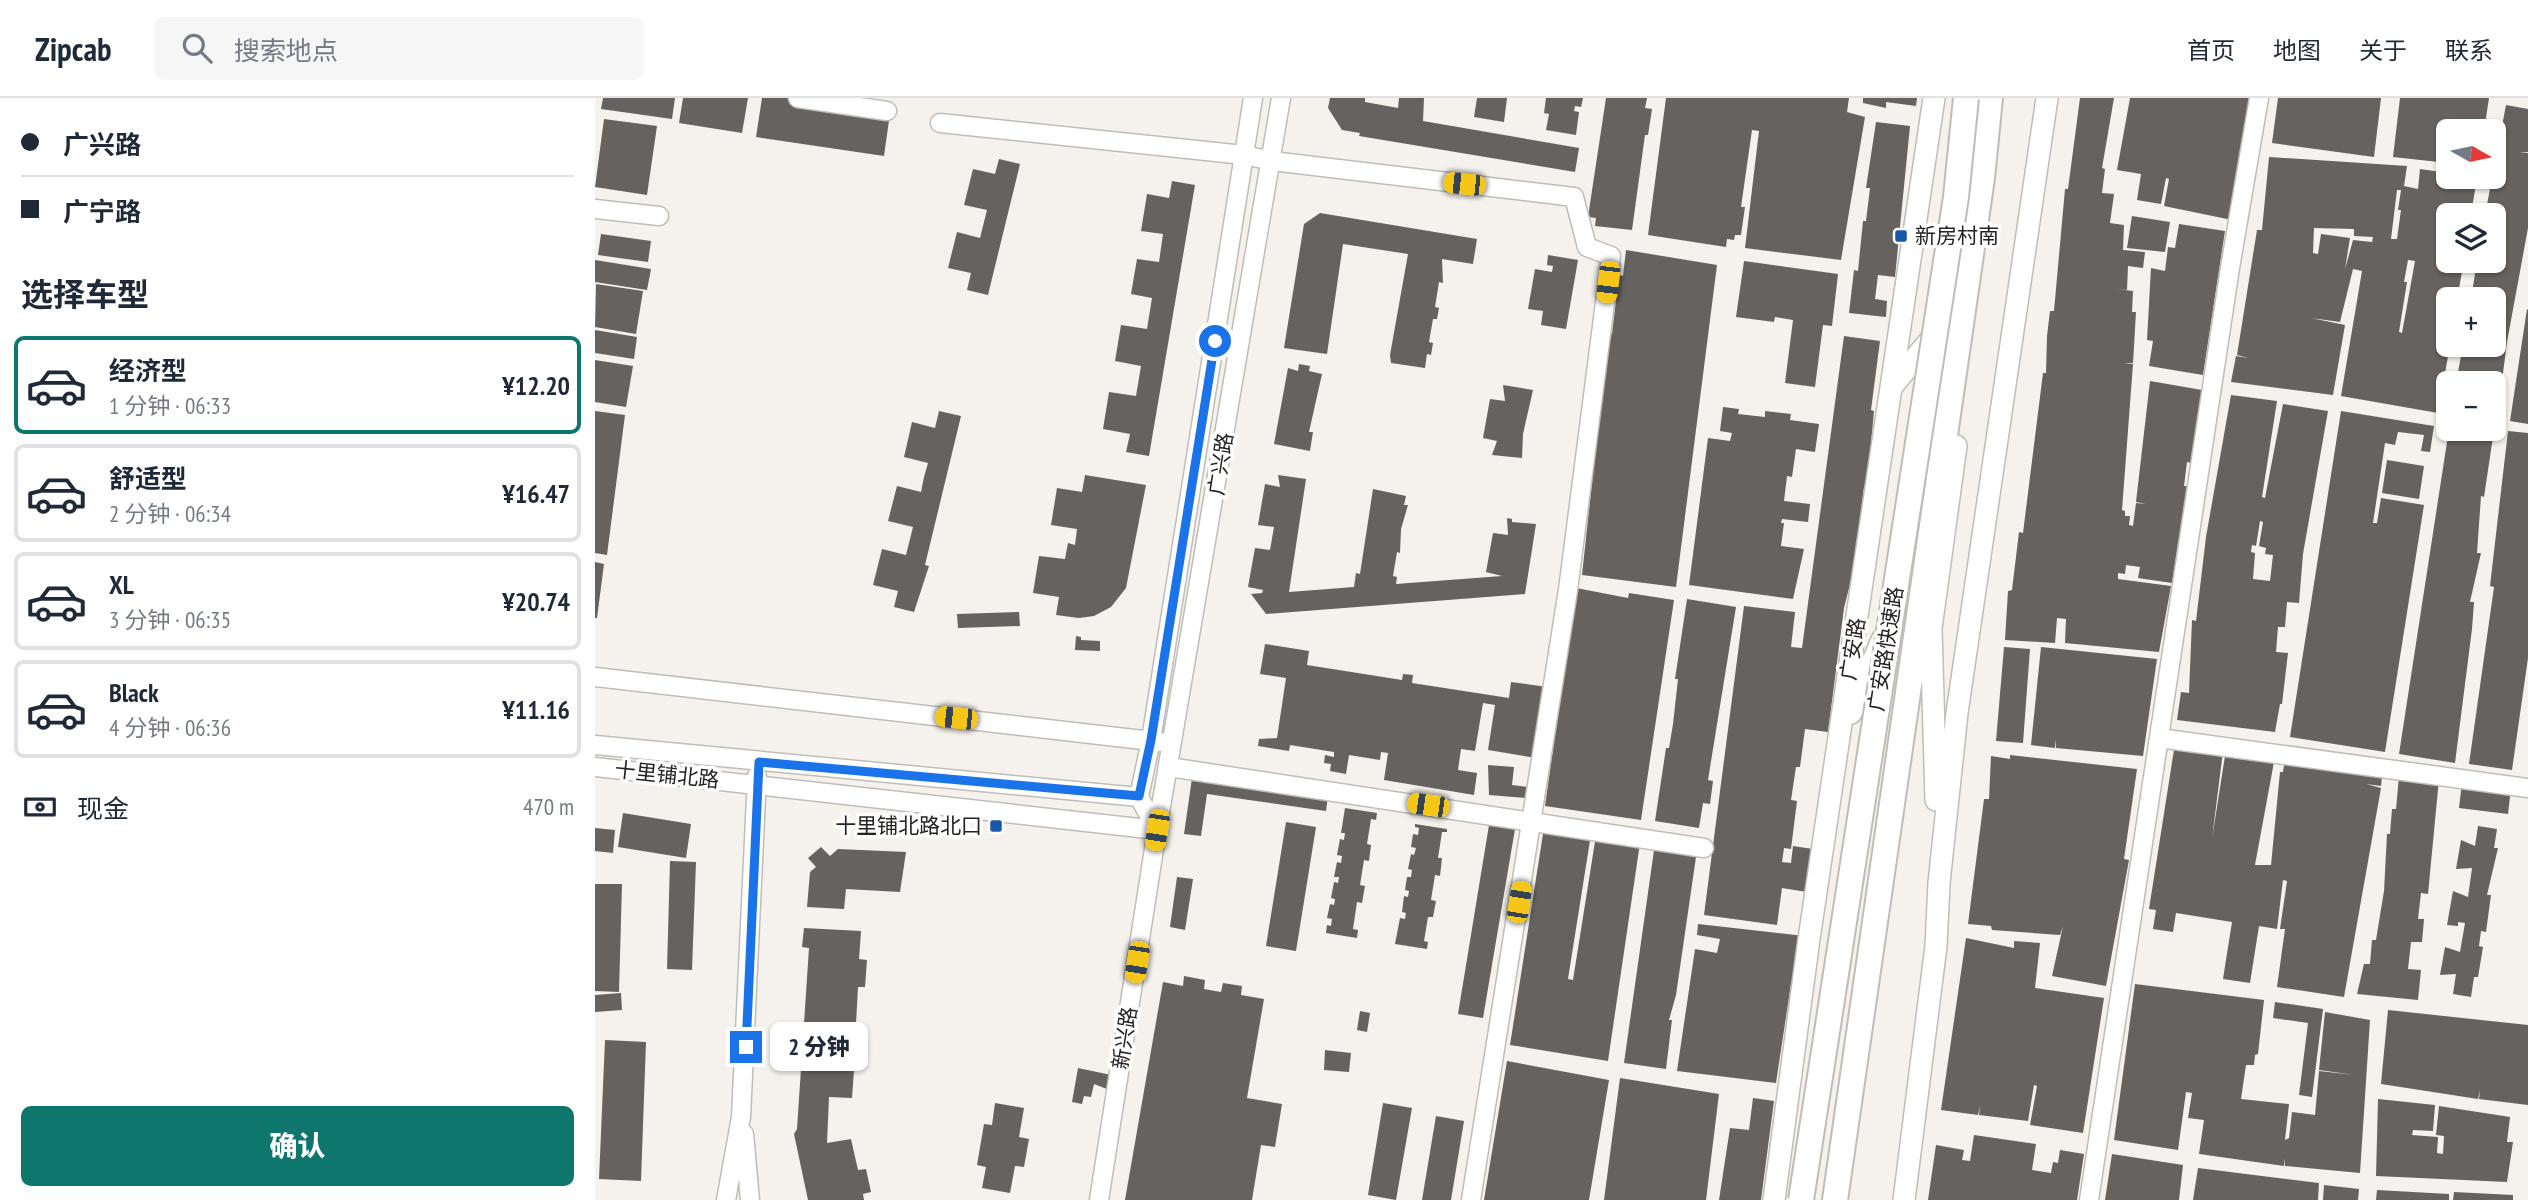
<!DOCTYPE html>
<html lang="zh">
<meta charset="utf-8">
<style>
body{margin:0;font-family:"PT Sans Narrow","Noto Sans SC",sans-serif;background:#f6f6f7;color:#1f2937;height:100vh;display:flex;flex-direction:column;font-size:26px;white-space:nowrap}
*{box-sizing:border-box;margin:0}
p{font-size:23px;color:#747a83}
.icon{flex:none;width:38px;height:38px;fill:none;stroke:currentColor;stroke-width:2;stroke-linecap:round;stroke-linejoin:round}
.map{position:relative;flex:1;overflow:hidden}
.sheet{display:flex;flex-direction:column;background:#fff;width:595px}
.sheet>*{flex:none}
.banner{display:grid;align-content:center;height:154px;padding:0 21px;background:#fff}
.needle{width:46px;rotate:99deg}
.fabs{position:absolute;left:1841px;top:21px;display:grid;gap:14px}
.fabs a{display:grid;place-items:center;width:70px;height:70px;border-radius:10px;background:#fff;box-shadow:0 2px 5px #0004;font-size:35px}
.end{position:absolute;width:32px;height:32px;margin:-16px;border:9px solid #1a73e8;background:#fff;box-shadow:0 0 0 4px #fff}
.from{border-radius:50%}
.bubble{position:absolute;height:49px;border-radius:10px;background:#fff;box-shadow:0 2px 5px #0004;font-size:23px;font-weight:800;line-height:49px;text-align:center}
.car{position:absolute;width:21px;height:42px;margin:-21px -10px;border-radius:9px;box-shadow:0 0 5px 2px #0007;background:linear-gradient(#f5c518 24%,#345 0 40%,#f5c518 0 76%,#345 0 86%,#f5c518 0)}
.banner b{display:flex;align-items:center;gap:24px;height:66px;font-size:26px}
.banner b+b{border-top:2px solid #e0e1e3}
.banner i{width:18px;height:18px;background:#1f2937}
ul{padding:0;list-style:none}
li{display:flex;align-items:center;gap:21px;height:98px;margin:0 14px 10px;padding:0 7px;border:4px solid #e0e1e3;border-radius:10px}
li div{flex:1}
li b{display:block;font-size:26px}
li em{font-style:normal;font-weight:800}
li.on{border-color:#0f766e}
li>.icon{width:63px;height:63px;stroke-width:1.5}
h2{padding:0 21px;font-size:32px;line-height:84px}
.pay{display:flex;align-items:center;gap:18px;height:77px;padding:0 21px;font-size:26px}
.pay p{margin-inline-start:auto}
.action{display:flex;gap:14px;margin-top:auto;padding:14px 21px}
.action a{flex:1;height:80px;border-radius:10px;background:#0f766e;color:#fff;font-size:28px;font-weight:800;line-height:80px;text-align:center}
header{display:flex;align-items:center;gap:42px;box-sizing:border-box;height:98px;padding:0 35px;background:#fff;border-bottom:2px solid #e0e1e3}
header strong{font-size:33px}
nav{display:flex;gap:38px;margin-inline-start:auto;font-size:24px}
.search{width:490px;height:63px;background:#f6f6f7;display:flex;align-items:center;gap:18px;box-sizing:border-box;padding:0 24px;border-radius:10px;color:#747a83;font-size:26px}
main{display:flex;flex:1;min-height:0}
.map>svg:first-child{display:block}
.building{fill:#65625f;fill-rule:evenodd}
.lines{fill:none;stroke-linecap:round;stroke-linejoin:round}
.minor-casing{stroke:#c0bdb8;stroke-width:21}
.major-casing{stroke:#c0bdb8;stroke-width:24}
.highway-casing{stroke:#c0bdb8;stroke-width:28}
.minor{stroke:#fff;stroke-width:18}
.major{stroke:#fff;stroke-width:21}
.highway{stroke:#fff;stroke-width:24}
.highway-bridge-casing{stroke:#c0bdb8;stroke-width:28;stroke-linecap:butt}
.highway-bridge{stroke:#fff;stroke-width:24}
.route{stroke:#1a73e8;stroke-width:9}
.poi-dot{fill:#1957a8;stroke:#fff;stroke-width:2.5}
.labels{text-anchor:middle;stroke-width:7;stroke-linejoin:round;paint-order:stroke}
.poi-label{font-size:21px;fill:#252322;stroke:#fff;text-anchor:start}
.street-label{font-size:21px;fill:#252322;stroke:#fff}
</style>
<header>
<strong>Zipcab</strong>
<div class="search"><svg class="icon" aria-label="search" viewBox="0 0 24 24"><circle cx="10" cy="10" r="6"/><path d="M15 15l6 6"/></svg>搜索地点</div>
<nav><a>首页</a><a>地图</a><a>关于</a><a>联系</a></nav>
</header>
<main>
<section class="sheet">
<div class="banner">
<b><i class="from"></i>广兴路</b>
<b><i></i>广宁路</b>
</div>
<h2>选择车型</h2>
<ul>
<li class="on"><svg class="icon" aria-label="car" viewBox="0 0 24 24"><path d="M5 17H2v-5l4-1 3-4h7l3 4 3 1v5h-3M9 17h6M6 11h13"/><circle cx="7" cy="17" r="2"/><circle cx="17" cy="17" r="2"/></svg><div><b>经济型</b><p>1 分钟 · 06:33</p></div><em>¥12.20</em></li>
<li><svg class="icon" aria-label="car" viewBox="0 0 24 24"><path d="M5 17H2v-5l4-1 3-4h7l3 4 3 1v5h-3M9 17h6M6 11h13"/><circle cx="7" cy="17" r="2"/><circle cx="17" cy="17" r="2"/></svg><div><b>舒适型</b><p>2 分钟 · 06:34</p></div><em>¥16.47</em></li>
<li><svg class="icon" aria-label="car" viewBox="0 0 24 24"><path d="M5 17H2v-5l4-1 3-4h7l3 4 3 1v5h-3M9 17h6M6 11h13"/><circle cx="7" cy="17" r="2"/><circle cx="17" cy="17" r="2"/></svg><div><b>XL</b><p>3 分钟 · 06:35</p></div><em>¥20.74</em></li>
<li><svg class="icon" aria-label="car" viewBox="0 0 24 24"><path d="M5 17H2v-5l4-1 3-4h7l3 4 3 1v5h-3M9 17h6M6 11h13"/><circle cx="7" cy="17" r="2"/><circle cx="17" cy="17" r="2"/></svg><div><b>Black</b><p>4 分钟 · 06:36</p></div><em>¥11.16</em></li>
</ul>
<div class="pay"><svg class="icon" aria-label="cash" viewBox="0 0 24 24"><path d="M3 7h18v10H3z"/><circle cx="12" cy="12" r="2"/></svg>现金<p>470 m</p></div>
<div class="action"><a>确认</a></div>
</section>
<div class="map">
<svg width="1933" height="1102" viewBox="0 0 1933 1102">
<rect width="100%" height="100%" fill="#f5f2ed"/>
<path class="building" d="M8,0H80L77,21L6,11Z
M88,0H153L147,35L84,25Z
M167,0H239L296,8L289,58L161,39Z
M735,0H770V4L803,10L804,0H829L828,23L984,50L980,74L764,38L765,35L747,32L733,10Z
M882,0H912L909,24L879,19Z
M951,0H988L986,9L980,8L979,13L984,14L981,37L951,32L954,16L949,15Z
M1011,0H1052L1050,10L1057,11L1053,37H1050L1037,132L1000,128L1001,120L993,119Z
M1071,0H1254L1252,14L1270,19L1246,162L1150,150L1164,33L1157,32L1146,109H1150L1146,137H1140L1139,142L1132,141L1131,149L1053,137Z
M1268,0H1322L1321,8L1291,4V10L1268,5Z
M1485,0H1519L1507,70L1510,71L1507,95L1519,96L1515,125L1529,127L1528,152L1550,154L1548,170L1533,168L1532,192L1521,191L1538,193L1537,214H1541L1538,265H1529L1538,266L1527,412L1530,413V418H1535L1534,427L1538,428L1541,405L1551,406L1541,404L1555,283L1607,292L1596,365L1592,364L1589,388H1592L1577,485L1543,480L1545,469L1531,467L1530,476L1523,475V481L1576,488L1564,554L1470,545L1471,521L1462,520L1460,545L1410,542L1413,493L1417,492L1424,434L1428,435L1448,275H1451L1452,238L1455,213H1459L1470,91H1473Z
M1535,0H1657L1637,122L1569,108L1574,81L1571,80L1566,106L1542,102L1546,76L1522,72Z
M1683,0H1786L1779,59L1677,45Z
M1805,0H1894L1889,33H1853V65L1798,59Z
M1911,7L1933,11V54H1925L1933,55V130L1912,244L1902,322H1899V285H1861L1868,247H1899V201H1876L1882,163H1899V117H1890Z
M9,21L62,28L52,97L0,89Z
M1281,24L1315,28L1300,179L1283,177L1280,201L1292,203L1291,219L1254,215L1259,172L1263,173L1268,123H1271L1275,90H1271Z
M1674,59L1812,68L1809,88L1823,91L1825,71L1853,75V79H1882L1876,117H1853V163H1869L1862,201H1853L1855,247L1843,315L1746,298L1767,173L1758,171L1745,224L1716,220L1750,227L1738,297L1636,284L1641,258L1653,260L1642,257L1662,132H1667ZM1802,92H1806L1803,112H1806L1802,141H1796ZM1719,130L1759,131V138L1778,139L1777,144L1758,142L1750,171L1755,140L1726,136L1723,156L1718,155ZM1813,162L1820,163L1807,235L1804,234L1812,184H1809Z
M404,61L425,66L393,197L372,192L376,175L353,170L362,134L385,140L392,112L369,107L378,71L400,76Z
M577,83L600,87L554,358L531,354L535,336L508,331L514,294L541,298L546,268L520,263L526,227L552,231L557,200L536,196L542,161L564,164L568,136L546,133L552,96L574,100Z
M725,115L882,141L878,166L847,161L848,185L844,184L840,209L844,210L842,221H838L834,244L838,245L836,257L832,256L830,270L796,265L795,257L813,156L748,146L732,256L689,250L709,126Z
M1537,118L1575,124L1570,154L1532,150Z
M1584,126L1630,133L1608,277L1554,268L1558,243L1552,242L1556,170L1570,173L1573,149L1580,150Z
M6,136L56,143L53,164L3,157Z
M1031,152L1122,167L1081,489L987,477L1013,236H1017L1021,202L1017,201L1020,176L1028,178Z
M953,157L983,162L971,231L946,227L948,213L933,211L940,171L957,174L958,168L952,167Z
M0,162L56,171L52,192L0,184Z
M1149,163L1243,176L1237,228L1228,227L1220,289L1190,285L1198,222L1180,219L1179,224L1141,219Z
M1,186L48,193L41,236L0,229Z
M1932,211L1933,212V326L1915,323Z
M0,232L42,239L39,261L0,255Z
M1249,238L1285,243L1276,312L1279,313L1272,389H1269L1259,470L1249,510L1233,634L1210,631L1205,669H1201L1196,702L1202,703L1196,751L1189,750L1187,764L1196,765L1198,748L1218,751L1212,794L1187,790L1182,827L1109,817L1149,508L1200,514L1196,549L1207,550Z
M0,262L38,268L31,309L0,304Z
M704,266L715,268L714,273L727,276L714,334H718L715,353L679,346L693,270L703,273Z
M908,287L938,292L928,336L927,360L897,357L902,343L888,340L895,301L910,303Z
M1636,297L1682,303L1667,399L1670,400L1688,306L1733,313L1708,456L1704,505L1692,504L1690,529H1683L1681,554L1693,555L1687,606H1685L1680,634L1582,622L1586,594L1594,595L1597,522L1601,523L1611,439ZM1665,423L1668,424L1664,448L1671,450L1670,456L1678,457L1675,483L1658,481L1660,455L1656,454L1657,447L1661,448Z
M1128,309L1144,311L1143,316L1170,319V313L1196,316L1195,322L1224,326L1220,354L1201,351L1197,379L1192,378L1189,403L1215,406L1213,424L1187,421L1186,425H1189L1186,448L1209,451L1198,501L1094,487L1113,340L1135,343L1137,335L1125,333Z
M0,313L30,317L12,457L0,455Z
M344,313L366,318L330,467L334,468L319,514L299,509L303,493L278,487L287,451L311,457L318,429L293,423L302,388L326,394L329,379L333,365L309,359L317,324L340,330Z
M1746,313L1839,328L1835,354L1826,353L1829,337L1803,334L1800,347L1790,345L1778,425H1782L1786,400L1829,407L1790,654L1695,639Z
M1854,331L1899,332L1889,399L1886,398L1882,455H1886L1875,504H1879L1877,531L1860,665L1804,656Z
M1913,333L1933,335V560L1917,672L1874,666L1899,489L1895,488Z
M1792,362L1829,368L1824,401L1787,395Z
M490,377L551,387L531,490L516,509L499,518L484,520L461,517L464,499L438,495L444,458L470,461L473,445L480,447L482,431L456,427L462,390L487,394Z
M683,377L711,381L694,494L759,489L761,475L765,476L778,391L811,398L809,407H813L806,431L805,455L802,454L798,478L802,479L801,486L907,478L891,474L898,435L913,437L912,420L917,421V424L941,426L930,496L671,516L656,496L667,495L668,492L653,489L660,450L675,452L679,429L663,427L670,386L685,389Z
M0,464L9,466L2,520H0Z
M981,490L1033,500L1034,495L1079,502L1046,722L950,708Z
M1092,501L1141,509L1113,682L1118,683L1115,706L1108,705L1104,730L1060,723L1071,650H1074L1078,626L1083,581H1080Z
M424,514L425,528L363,530L362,516Z
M481,538L486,539V542L505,543V553L480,552Z
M670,546L714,553L712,567L807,582L808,576L818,577L817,585L914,600L916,584L952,589L941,660L893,652L900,607L888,605L880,653L866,651L863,672L882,675L879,697L789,682L793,655L786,654L785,662L754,657L751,676L735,673L736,666L729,665L730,657L739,659V654L695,647L694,653L663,648L664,641L682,640L691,580L665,576Z
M1409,549L1435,551L1428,645L1401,643Z
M1446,549L1562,561L1548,658L1461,650V641L1460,650L1436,647Z
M1581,639L1629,645L1617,741L1632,645L1681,653L1660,767H1676L1685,674H1688L1691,653L1788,671L1786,688L1771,686L1786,690L1749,899L1682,889L1690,831H1685L1692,783L1688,782L1682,831L1664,828L1655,885L1628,881L1637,824L1581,815L1578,834L1558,831L1561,812L1554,811Z
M1415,657L1542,671L1529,761L1534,762L1511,888L1457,878L1468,828L1465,837L1397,832L1396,828L1373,826L1389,701H1394L1396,658L1415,661Z
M893,667L919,669L917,687L932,689L931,700L894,697Z
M1804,678L1844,681L1833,796L1826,795L1823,821H1829L1827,844H1816L1813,871L1826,872L1823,902L1762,896L1769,866H1775L1777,842H1781L1789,793L1792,736H1795L1797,711H1801Z
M597,680L733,698L731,713L612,696L606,738L589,736Z
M1867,684L1916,690L1913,716L1864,710Z
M750,710L782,715L781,722L776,721L772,746L776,747L774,763L769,762L765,787L770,788L767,805L762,804L758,831L763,832L762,840L731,835L732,827L736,828L737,821L732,820L735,806L739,807L740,801L736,800L739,784L743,785L744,779H739L742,764L746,765L747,758L742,757L745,741L749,742L750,735H746Z
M28,715L96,726L91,760L23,749Z
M950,723L997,730L973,881L978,882L1002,731L1046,738L1013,963L915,947Z
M691,724L721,729L701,853L671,848Z
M820,726L852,731V734H847L843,760H847L845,778L840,777L836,802L841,803L838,819H833L829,843L833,844L832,851L800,846L805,820L810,821L811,815L807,814L809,798L813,799L814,793L810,792L812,779H816L817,772L813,771L816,756L819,757L821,750L816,749L818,736L823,737L824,730L820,729Z
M894,727L920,731L888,920L863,916Z
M1883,728L1902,731L1899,750H1903L1892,797H1896L1891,834L1886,833L1884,848L1888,849L1883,879H1879L1876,899L1858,896L1861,876L1845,877L1850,849L1865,854L1870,825L1863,824V828L1852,827L1858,793L1873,799L1877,770L1861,771L1866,742L1880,748Z
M0,730L20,732L18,755L0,753Z
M1061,738L1102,752L1081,897L1074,922H1077L1071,971L1029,965Z
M226,749L235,758L243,751L311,754L305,794L251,791L249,811L212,809L215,774L221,769L213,760Z
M75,763L101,764L97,872L72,871Z
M582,779L598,781L590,832L575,829Z
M0,786H27L24,894L0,893Z
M1103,826L1209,838L1202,887L1196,886L1181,985L1082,973L1100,851L1122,855L1125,841L1102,837Z
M209,830L266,833L264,861L272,862L270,889H263L260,944L267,945L266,972H259L257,1000L234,999L232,1045L256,1041L263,1072L271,1071L276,1094L268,1096L269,1102H213L199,1036L202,1031L214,850L207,849Z
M1371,840L1419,850V843L1445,845L1440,890L1509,900L1488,1035L1435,1027L1442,988L1439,987L1433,1023L1384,1017L1385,1008L1383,1017L1346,1012Z
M589,878L610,882L609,891L626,894L628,885L647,888L646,897L669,901L652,1000L687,1006L680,1049L666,1047L657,1102H530L568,884L588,888Z
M1540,886L1669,902L1663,956L1660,957L1659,967H1651L1646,1001L1694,1006L1690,1042L1694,1040L1697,1014L1720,1017L1724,973L1760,977L1724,972L1730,914L1775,922L1765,1075L1690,1068V1060L1689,1068L1604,1056L1609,1022L1593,1020L1597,995L1591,994L1583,1052L1519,1042Z
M26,895L27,912L0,914V897Z
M1680,904L1728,911L1717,999L1704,997L1713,925L1678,920Z
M1793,912L1933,927V1007L1884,1001L1885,992L1883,1001L1786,986Z
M765,913L775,915L772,934L762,932Z
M10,942L51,944L46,1083L4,1081Z
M730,952L756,955L754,974L729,972Z
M912,963L1014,982L994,1102H889Z
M483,970L521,978L517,993L499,986L496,999L489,998L487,1006L477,1004Z
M1025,980L1124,996L1111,1102H1009Z
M1158,1000L1179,1003L1166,1102H1124L1135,1030L1154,1032Z
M1783,1001L1840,1007L1838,1033L1818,1032L1817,1037L1843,1039L1842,1055L1848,1056L1849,1038L1841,1037L1844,1008L1915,1019L1912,1044H1918L1912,1084L1781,1078Z
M400,1005L429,1010L424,1039L434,1041L429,1069L420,1068L415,1095L387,1090L391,1069L382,1067L389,1026L397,1027Z
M788,1005L817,1010L801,1102L773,1097Z
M841,1018L869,1023L856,1102H827Z
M1379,1037L1441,1046L1437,1072L1456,1075L1458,1064L1463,1065L1465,1052L1489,1056L1482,1102H1333L1341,1047L1369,1052L1367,1062L1375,1063Z
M1517,1056L1588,1067L1584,1102H1510Z
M1603,1070L1724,1085L1723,1102H1598Z
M1729,1087L1764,1091L1763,1102H1728Z
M1782,1092L1854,1096V1102H1781Z
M1859,1094L1918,1097V1102H1858Z"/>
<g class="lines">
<g class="minor-casing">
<path id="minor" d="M203,0L292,13
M345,25L649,57L677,63L979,99L992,149L1016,158L973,492L876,1102
M0,111L64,118
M0,579L565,644
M1564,640L1933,690
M0,647L544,699
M0,669L562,732L686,0
M574,669L1109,750
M544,699L556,642L658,0
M149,1036L155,1102
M131,1102L146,1019L162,678
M504,1102L562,732L544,699
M1494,1102L1635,170L1664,0"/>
</g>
<g class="major-casing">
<path id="major" d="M1298,287L1342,234
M1256,615L1287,542
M1341,702L1336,530L1361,348
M1179,1102L1214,841L1339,0
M1309,1102L1341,848L1344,785L1362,615L1452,0"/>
</g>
<g class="highway-casing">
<path id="highway" d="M1240,1102L1387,80L1395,0"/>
</g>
<use href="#minor" class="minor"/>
<use href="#major" class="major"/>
<use href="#highway" class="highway"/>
<g class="highway-bridge-casing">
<path id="highway-bridge" d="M1206,1102L1361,99L1371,0"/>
</g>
<use href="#highway-bridge" class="highway-bridge"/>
</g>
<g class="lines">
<path class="route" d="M151,949L164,664L544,698L556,642L620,243"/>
</g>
<g class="poi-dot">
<rect x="1299" y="131" width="14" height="14" rx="3.5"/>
<rect x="394" y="721" width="14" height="14" rx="3.5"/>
</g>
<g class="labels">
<g class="poi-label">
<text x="1320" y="145">新房村南</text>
<text x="387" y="735" text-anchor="end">十里铺北路北口</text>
</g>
<g class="street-label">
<text transform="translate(626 366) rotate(-81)" y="7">广兴路</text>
<text transform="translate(1258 551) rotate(-81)" y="7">广安路</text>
<text transform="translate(1291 551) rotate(-81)" y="7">广安路快速路</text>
<text transform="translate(72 677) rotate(6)" y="7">十里铺北路</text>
<text transform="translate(530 940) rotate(-81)" y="7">新兴路</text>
</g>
</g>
</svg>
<div class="fabs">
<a><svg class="needle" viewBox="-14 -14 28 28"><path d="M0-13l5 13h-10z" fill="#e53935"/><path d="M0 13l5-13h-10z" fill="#747a83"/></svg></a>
<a><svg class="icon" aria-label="layers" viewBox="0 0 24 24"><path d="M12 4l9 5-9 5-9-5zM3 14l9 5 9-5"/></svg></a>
<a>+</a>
<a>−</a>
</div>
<i class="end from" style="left:620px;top:243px"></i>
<i class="end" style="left:151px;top:949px"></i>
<div class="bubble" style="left:175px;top:924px;width:98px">2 分钟</div>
<i class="car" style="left:869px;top:86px;rotate:276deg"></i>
<i class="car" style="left:1013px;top:184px;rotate:187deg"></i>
<i class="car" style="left:361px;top:620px;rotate:276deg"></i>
<i class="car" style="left:833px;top:707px;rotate:278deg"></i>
<i class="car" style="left:562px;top:732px;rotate:189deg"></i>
<i class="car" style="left:924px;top:804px;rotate:9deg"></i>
<i class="car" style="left:542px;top:864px;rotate:189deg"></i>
</div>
</main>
